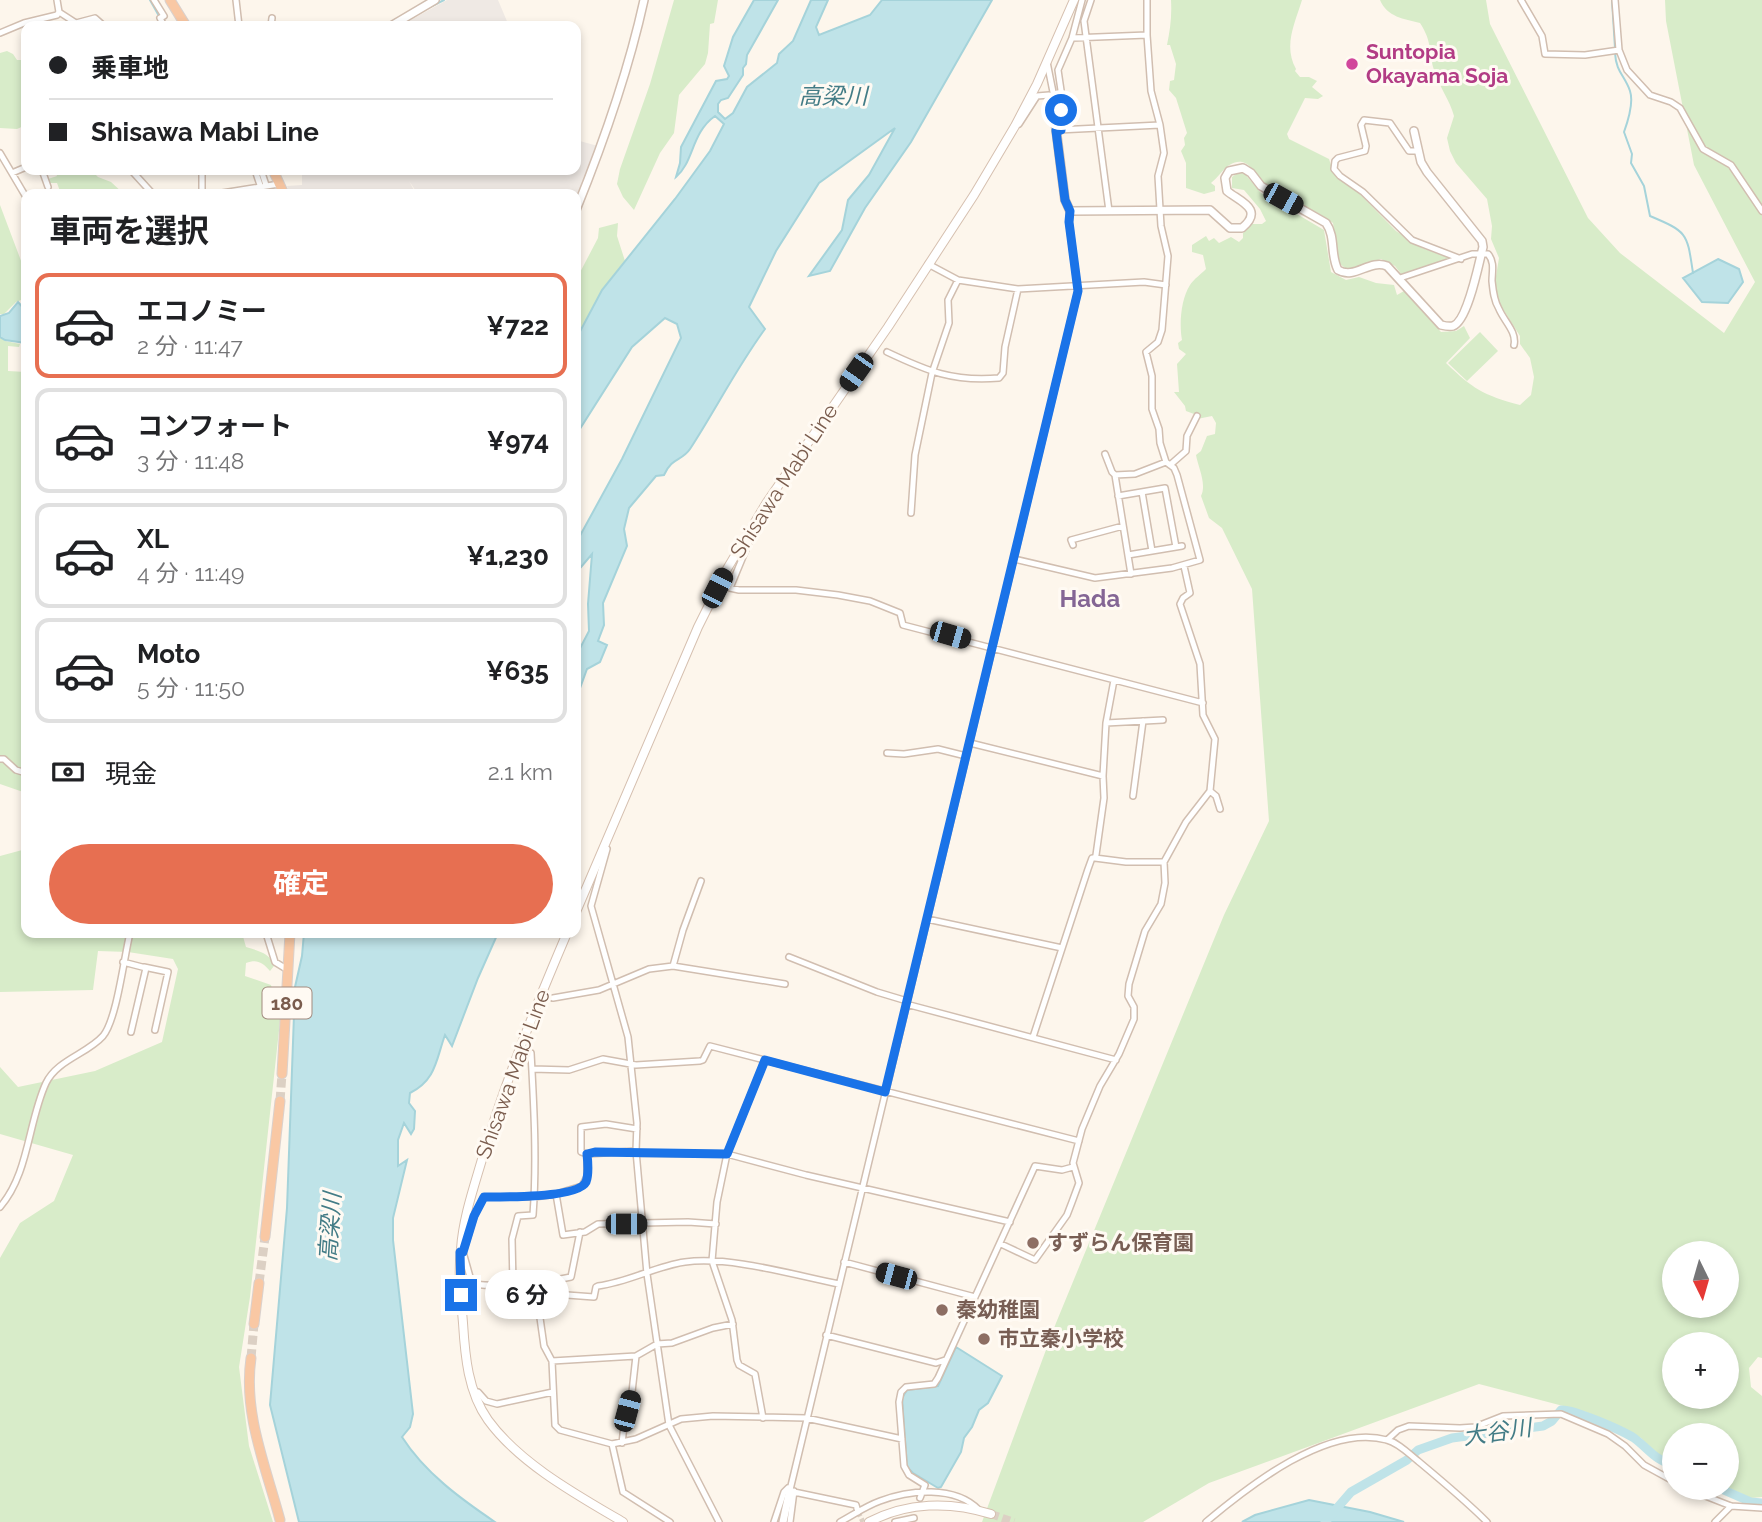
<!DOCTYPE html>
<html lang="ja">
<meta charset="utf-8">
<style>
body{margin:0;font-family:Raleway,"Noto Sans JP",sans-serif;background:#f2f2f2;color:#202124;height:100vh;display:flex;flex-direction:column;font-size:26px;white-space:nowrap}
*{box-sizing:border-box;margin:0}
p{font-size:23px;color:#757577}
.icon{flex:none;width:38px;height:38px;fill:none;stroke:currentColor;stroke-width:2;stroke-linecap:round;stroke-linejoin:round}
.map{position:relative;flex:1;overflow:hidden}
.details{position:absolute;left:21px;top:189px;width:560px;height:749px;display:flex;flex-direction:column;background:#fff;border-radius:14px;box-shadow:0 4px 10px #0003}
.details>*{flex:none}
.top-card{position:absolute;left:21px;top:21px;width:560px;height:154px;border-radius:14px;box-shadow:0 4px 10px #0003;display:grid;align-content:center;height:154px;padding:0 28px;background:#fff}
.needle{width:46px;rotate:175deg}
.buttons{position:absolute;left:1662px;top:1241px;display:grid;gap:14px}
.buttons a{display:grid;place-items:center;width:77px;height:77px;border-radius:50%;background:#fff;box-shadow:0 4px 10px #0003;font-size:35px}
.end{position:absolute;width:32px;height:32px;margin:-16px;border:9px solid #1a73e8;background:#fff;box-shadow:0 0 0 4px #fff}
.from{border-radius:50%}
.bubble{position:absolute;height:49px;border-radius:24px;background:#fff;box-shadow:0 4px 10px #0003;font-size:23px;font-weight:700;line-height:49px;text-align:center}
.car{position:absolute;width:21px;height:42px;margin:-21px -10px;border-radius:9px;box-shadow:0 0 5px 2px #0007;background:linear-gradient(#222 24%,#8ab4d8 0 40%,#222 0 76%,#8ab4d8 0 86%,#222 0)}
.top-card b{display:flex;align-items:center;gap:24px;height:66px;font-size:26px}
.top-card b+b{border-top:2px solid #e0e0e0}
.top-card i{width:18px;height:18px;background:#202124}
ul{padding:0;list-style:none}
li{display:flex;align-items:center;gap:21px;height:105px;margin:0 14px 10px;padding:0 14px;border:4px solid #e0e0e0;border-radius:14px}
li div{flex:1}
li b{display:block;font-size:26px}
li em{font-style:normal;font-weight:700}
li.active{border-color:#e76f51}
li>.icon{width:63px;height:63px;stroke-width:1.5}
h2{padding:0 28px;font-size:32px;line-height:84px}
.pay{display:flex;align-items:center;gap:18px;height:77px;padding:0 28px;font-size:26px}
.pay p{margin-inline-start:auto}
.action{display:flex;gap:14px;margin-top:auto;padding:14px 28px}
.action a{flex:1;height:80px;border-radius:42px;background:#e76f51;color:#fff;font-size:28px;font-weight:700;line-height:80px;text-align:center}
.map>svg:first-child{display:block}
.industrial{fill:#efe9e4}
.green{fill:#d8ecc9;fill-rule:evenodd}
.water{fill:#bfe3e8;stroke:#a5d3da;stroke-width:2}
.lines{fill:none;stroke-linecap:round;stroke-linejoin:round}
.stream{stroke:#a5d3da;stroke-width:2}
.river{stroke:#bfe3e8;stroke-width:9}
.minor-tunnel{stroke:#dcd0c4;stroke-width:5;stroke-dasharray:5 2.5;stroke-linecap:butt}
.secondary-tunnel{stroke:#dcd0c4;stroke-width:8;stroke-dasharray:8 4;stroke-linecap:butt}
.trunk-tunnel{stroke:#dcd0c4;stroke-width:9;stroke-dasharray:9 4.5;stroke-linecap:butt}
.minor-casing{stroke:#d1beb0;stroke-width:8}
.tertiary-casing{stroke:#d1beb0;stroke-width:10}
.secondary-casing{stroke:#d6c0b0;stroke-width:10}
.trunk-casing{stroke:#dad1cd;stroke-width:11}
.minor{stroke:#fff;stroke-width:5}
.tertiary{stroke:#fff;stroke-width:7}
.secondary{stroke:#fff;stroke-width:8}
.trunk{stroke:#f9c8a4;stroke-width:9}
.route{stroke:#1a73e8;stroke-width:9}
.hotel-dot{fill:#d1479c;stroke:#fffaf3;stroke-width:2.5}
.education-dot{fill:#8d6e63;stroke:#fffaf3;stroke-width:2.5}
.labels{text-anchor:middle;stroke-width:6;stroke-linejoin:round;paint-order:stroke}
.shield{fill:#fffaf3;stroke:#a28b7f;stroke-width:2}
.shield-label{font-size:19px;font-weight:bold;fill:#7a5c4d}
.hotel-label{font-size:21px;font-weight:bold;fill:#b23c85;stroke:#fffaf3;text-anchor:start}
.street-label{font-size:21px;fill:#7a5c4d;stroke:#fffaf3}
.education-label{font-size:21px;font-weight:bold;fill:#785e54;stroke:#fffaf3;text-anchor:start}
.water-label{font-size:23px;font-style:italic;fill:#437c86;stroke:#fffaf3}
.quarter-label{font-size:24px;font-weight:bold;fill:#846695;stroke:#fffaf3}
</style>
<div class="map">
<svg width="1762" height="1522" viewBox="0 0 1762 1522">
<rect width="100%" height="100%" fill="#fdf6ec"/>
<path class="industrial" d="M447,0H498L509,26H400Z
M576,140L598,146L576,198V194H418L409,181L416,194H290L287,186L302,185V172L300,170H576Z"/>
<path class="green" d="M674,0H718L714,23L710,24L708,53L705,64L679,95L674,133L660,153L634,210L623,197L617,184L620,169L650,84Z
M1171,0H1302C1295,23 1283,46 1296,69L1295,71L1300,77H1309L1317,81L1312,87L1323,96L1318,99L1305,98L1287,134L1289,139L1329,159L1334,174L1355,189L1396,231L1422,248L1452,259L1402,275L1395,266L1381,259L1354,268H1345L1339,263L1333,223C1313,207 1286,201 1266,185C1258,179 1252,164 1242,162C1227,160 1221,176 1211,183L1215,186V191L1204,194L1186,188V163L1181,151L1185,145L1184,138L1187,133L1176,98L1169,90L1170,81L1174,80L1176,64L1170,45H1167C1170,30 1172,17 1171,0Z
M1380,0H1486L1490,24L1588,218L1620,253L1724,333L1755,282L1694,165L1666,21L1665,0H1762V1358L1758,1357L1749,1368L1751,1387L1762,1396V1497L1751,1498L1727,1487V1435H1675V1460L1658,1455L1641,1438L1586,1412L1479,1384L1209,1483L1143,1522H982L1056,1323L1224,915L1269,821L1252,589L1222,528L1209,518L1201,496C1207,484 1198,467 1196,455L1201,451L1207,436L1215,434L1216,423L1212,416L1197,419L1194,414L1186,411L1185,406L1174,392H1179L1177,364L1186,354L1179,349L1178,343L1182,340C1179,324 1181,299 1190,285C1194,279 1201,274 1206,269L1203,255L1192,252V245L1206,236L1209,241L1214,238L1219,243L1231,237L1239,242L1243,238V233L1252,224H1262L1266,221L1260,209L1244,190L1232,188V177L1239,172L1245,174L1261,193L1324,230L1331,272L1346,280L1359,277L1376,283L1394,285L1397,295L1404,291L1441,332L1456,331L1464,326L1470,338L1446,363C1473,389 1483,395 1520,405L1531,395L1534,377L1530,358L1520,344V336L1501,306L1498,297L1495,282L1499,258L1491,239L1492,226L1487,199L1456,163L1450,151L1447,138L1454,116C1450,100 1439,87 1434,70C1428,51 1433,43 1420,23C1404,19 1387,17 1380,0ZM1675,1253H1727V1306H1675ZM1675,1344H1727V1396H1675Z
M7,51L13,54L17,60H26V125L17,129L0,128V53Z
M55,170H91L98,177L111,182L124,194H61L57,183H49L48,179L57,176Z
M0,205L26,274V298L16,302L4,314H0Z
M618,223L617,236L625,261L602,290L576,339V280L598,238L599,228Z
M1480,332L1498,351L1467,381L1448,363Z
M0,337L5,341L20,344L19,347L8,346V371L26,372V793L0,784Z
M26,849V933H242L246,947C259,951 270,953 274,966L270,971C262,962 257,959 246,963L245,976L271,985L274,996L270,1004L281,1012L250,1297L239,1367L249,1446L273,1522H0V1258L20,1223L54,1201L73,1155L0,1134V1067L18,1087L95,1071L162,1042L178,969L173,959L128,952L98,951L93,990L0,992V856Z"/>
<path class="water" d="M754,0H778L747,55L746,64L743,68V75L728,98L721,100L718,104V112L725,119L733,113L747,87L777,63L779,54L793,41L811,0H828L816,27L819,35L870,15L882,0H992L911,142L865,208L830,271L809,276L842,230L848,200L869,175L895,128L819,183L776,251L749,307L765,329C737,367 716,409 690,449C682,461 672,457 664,475L656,476L629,508L624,529L627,546L603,603L604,625L598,641L607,645L600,662L587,669L579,691L576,715V656L589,631L588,604L592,554L576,573V543L622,459L681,338L677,324L665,318L632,347L576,435V339L602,290L675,199L710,151L724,124L715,116C691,133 694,162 676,177L680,163L681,147L716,81L727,79L729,76L724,66L733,37Z
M1718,259L1739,269L1743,282L1728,303L1702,302L1683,278Z
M18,302L26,311V343L5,340L0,337V316L9,313Z
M304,933H498L478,978L452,1046L445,1035C436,1060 436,1080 410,1093L409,1103L415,1111L414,1129L411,1134L404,1123L398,1140V1166L407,1160L393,1218V1240L413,1414L410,1427L402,1437C425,1473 461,1499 495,1522H299L270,1405L287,1208L295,987L302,956Z
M956,1347L1002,1376L988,1403L979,1410L972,1427L964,1438L961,1452L941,1487L938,1488L913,1473L907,1467L902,1398L907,1390L938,1386Z
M1309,1500L1370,1512L1404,1522H1242L1255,1515Z"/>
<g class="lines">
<path class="stream" d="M150,0L159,16
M1612,0L1615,48
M426,9L444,0
M1615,53C1616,72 1625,76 1630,91C1634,103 1628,121 1624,132L1632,154L1631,163L1644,186L1650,216C1688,232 1687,233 1693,273
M264,170L268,183"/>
<path class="river" d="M1719,1488L1751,1502L1762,1503
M1325,1522L1351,1492L1407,1460L1418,1450L1452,1438L1543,1426L1552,1421L1561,1410C1574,1409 1623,1431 1634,1438C1650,1450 1653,1459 1675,1466"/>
<path class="minor-tunnel" d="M858,1512L863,1522"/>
<path class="secondary-tunnel" d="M991,1514L1014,1522"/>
<path class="trunk-tunnel" d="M280,1101L282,1074
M259,1283L265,1237
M251,1358L254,1324"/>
<g class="minor-casing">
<path id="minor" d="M154,0L164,16L160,18L164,26
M236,0L239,26
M1091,0L1084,21L1109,211
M1521,0L1542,36L1545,54L1585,55L1619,50
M1615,0L1619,50L1627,70L1650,95L1671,102L1680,108L1703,149L1731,165L1762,211
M59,12L76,23L95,18L104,26
M271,26L272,18
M0,33L24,23L57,15L59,12L57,0
M1072,38L1147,35
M1047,62L1054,97L1055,121
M1019,124L1037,96L1049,95
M1058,130L1160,125
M1061,130L1062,97L1058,70L1072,38L1082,0
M1418,151H1409L1390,123L1364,120L1361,125L1366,146L1365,151L1338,158L1335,161L1334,169L1340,176L1363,192L1412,240L1461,259
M0,153L26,197
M42,170L48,187
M131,170L151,192L157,194
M202,170V194
M255,170L263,194
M261,170L269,194
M12,173L26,167
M216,194L279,184
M928,264L958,280L1018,289L1144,282L1166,285
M1400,278L1472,254H1488C1495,262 1492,272 1492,281C1493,291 1494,301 1499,309C1504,321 1517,332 1514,345
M887,352C927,371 953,382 999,378L1003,373L1005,347L1018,289
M1105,454L1112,472L1115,475L1131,574
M1170,465L1186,451L1187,436L1197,416
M1115,475L1135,474L1166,462
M1142,492L1152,551
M1118,496L1165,488L1176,547
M911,513L915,455L932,373L949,323L948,300L958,280
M751,531L752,535L730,588L739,590H796L838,595L870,601L900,613L903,625L1203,703
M1073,545L1071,540L1123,526
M1128,555L1182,546
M1014,559L1095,578L1172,568L1200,560L1177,475L1174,468L1166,462L1160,443L1159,429L1152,409V376L1146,352L1158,342L1162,330L1168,256L1161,226L1158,176L1164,153L1160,125L1151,91L1147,35V0
M1184,566L1190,593L1183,598L1180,604L1200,664L1203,715L1215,739L1210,791L1216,796L1220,809
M1106,723L1163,720
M970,743L1103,776
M887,753L904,754L938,749L966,756
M0,759H4L16,770L26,773
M1133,796L1143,721
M607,849L591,906L628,1037L637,1123L636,1151L647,1274L669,1425L719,1522
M1095,858L1126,862H1164L1186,822L1210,791
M927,919L1062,948
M266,933L275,962L288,970
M789,957L877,992L907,1001
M123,962L146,968L131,1032
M673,966L683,930L701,881
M144,967L168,972L155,1030
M553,998L599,990L649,969L673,966L785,984
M906,1004L1116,1060
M1033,1037L1088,869L1092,858H1095L1096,855L1104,798L1103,776L1106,723L1114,680
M532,1069L569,1070L603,1059L636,1065L700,1061L703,1060L710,1046L1079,1141
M636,1153L727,1154L806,1175L1010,1222
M587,1154L636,1151
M556,1194L563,1235L585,1232L598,1224L688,1222L716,1224
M0,1207C29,1174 28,1122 46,1083C57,1060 87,1054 103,1036C117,1019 124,957 130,933
M1001,1244L1035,1260L1067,1215L1072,1202L1079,1183L1073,1163L1082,1129L1100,1086L1119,1054L1134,1019V1007L1128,996L1129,984L1145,931L1161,904L1165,883L1164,862
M464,1249L474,1216L484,1197H534L556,1194L582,1186L587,1177V1154L581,1152V1127L606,1124L637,1129
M463,1252L472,1284C505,1288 538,1284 571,1277L580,1232
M844,1262L975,1297
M540,1283L539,1311L544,1346L552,1361L555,1425L560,1430L612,1444
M513,1284L512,1239L518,1216L533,1215C537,1161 534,1107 531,1053
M540,1293L594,1297L596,1287L598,1286C629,1282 656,1266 685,1262C731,1256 793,1275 839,1284
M826,1335L936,1363L945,1360
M552,1361L636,1356L657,1344L672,1343L713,1328L733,1324
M474,1392H478L486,1401L497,1404L553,1392
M763,1418L755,1374L739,1365L737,1360L732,1320L712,1261L717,1202L727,1154L765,1060
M1387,1440L1398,1430L1409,1426L1460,1428L1475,1427L1503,1416L1561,1414L1608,1434L1625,1446L1644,1465L1675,1482
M622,1443L624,1426L632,1392L636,1356
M1685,1488L1731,1506L1762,1508
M794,1492L856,1505L858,1512
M789,1494L1078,291L1069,222L1070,211
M920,1498L925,1485L909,1475L904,1466L899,1402L901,1392L906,1387L934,1384L938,1378L1035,1166L1062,1170L1073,1167
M670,1522L623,1492L612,1444L636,1439L681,1419L713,1416L806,1418L902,1439
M774,1522L784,1492L788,1488
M790,1522L794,1491
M840,1522C853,1515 866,1506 880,1501C909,1490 955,1485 979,1510
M895,1522L914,1518
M1206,1522C1249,1486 1328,1423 1387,1440C1399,1443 1409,1454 1418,1461C1442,1481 1465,1500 1487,1522
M1715,1522L1731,1506"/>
</g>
<g class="tertiary-casing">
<path id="tertiary" d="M391,26L435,0
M1055,121L1065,200L1070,211L1210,210L1230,228H1242C1265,209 1239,201 1227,191L1225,178L1229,171L1243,168L1251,173L1261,186L1326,223C1336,237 1330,255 1338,270C1355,280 1369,259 1387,266L1441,325C1445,326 1449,327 1453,326C1468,321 1479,262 1483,247L1482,241L1427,172L1421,162L1414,131
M576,210C604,141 628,73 644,0
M783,1522L789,1494"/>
</g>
<g class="secondary-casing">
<path id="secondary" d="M576,912L698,627L727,569L767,502L888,327L974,195L1015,126L1037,84L1074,0
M567,933C536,1006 506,1079 483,1156C474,1187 463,1218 461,1249C458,1274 461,1299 463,1323C465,1356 468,1392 488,1420C519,1463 577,1495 623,1522
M869,1522C907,1502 950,1501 991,1514"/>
</g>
<g class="trunk-casing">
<path id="trunk" d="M170,0L186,26
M273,170L284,194
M282,1074L290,933
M265,1237L280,1101
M254,1324L259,1283
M251,1358C243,1414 266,1467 280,1520"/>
</g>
<use href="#minor" class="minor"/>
<use href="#tertiary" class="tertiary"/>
<use href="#secondary" class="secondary"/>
<use href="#trunk" class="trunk"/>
</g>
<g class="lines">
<path class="route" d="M461,1295L460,1252H463L474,1216L484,1197C502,1197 578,1198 586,1182C589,1174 588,1163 587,1154L595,1152L727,1154L765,1060L885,1092L1078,291L1069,222L1070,211L1065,200L1056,131L1061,130V110"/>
</g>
<circle class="hotel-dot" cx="1352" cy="64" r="7"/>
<g class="education-dot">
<circle cx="1033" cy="1243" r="7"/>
<circle cx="942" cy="1310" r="7"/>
<circle cx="984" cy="1339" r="7"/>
</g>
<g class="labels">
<rect class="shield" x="262.5" y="987.5" width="49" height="31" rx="5"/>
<g class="shield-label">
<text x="287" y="1010">180</text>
</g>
<g class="hotel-label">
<text x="1366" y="59">Suntopia<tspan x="1366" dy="24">Okayama Soja</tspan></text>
</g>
<g class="street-label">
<text transform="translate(784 481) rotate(-57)" y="7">Shisawa Mabi Line</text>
<text transform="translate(513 1074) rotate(-70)" y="7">Shisawa Mabi Line</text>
</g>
<g class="education-label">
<text x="1047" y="1250">すずらん保育園</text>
<text x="956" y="1317">秦幼稚園</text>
<text x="998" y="1346">市立秦小学校</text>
</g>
<g class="water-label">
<text x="833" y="104">高梁川</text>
<text transform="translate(330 1227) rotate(-86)" y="8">高梁川</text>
<text transform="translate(1497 1432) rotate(-8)" y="8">大谷川</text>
</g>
<g class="quarter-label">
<text x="1090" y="607">Hada</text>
</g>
</g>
</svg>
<div class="buttons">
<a><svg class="needle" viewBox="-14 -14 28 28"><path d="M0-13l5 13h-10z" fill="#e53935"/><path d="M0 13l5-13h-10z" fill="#757577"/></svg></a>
<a>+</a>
<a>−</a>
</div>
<i class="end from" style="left:1061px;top:110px"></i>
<i class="end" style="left:461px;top:1295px"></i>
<div class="bubble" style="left:485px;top:1270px;width:84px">6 分</div>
<i class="car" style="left:1283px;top:199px;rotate:119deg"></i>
<i class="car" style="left:856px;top:372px;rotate:215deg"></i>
<i class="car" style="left:717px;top:588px;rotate:27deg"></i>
<i class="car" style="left:950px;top:635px;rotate:106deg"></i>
<i class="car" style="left:626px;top:1224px;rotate:90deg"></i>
<i class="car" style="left:896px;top:1276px;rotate:285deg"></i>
<i class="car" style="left:627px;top:1411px;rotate:15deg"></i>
<div class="top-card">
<b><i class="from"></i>乗車地</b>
<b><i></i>Shisawa Mabi Line</b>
</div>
<section class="details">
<h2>車両を選択</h2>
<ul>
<li class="active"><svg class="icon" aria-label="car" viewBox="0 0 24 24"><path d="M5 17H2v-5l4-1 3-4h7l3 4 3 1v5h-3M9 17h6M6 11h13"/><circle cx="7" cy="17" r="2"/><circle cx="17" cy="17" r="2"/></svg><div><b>エコノミー</b><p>2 分 · 11:47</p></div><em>¥722</em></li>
<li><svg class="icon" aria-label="car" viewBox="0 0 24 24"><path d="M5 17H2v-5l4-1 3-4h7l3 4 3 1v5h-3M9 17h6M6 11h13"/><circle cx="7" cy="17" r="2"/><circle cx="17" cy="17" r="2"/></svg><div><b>コンフォート</b><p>3 分 · 11:48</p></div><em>¥974</em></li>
<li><svg class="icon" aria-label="car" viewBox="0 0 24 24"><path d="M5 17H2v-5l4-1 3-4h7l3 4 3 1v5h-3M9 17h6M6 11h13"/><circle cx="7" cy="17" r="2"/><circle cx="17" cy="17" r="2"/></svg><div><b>XL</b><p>4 分 · 11:49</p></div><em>¥1,230</em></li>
<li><svg class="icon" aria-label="car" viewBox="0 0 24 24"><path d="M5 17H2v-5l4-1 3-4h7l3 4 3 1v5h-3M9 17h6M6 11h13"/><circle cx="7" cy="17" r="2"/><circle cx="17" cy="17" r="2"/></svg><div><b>Moto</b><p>5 分 · 11:50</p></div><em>¥635</em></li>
</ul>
<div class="pay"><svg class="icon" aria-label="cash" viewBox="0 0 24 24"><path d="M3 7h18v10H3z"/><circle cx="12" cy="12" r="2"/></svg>現金<p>2.1 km</p></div>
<div class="action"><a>確定</a></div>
</section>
</div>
